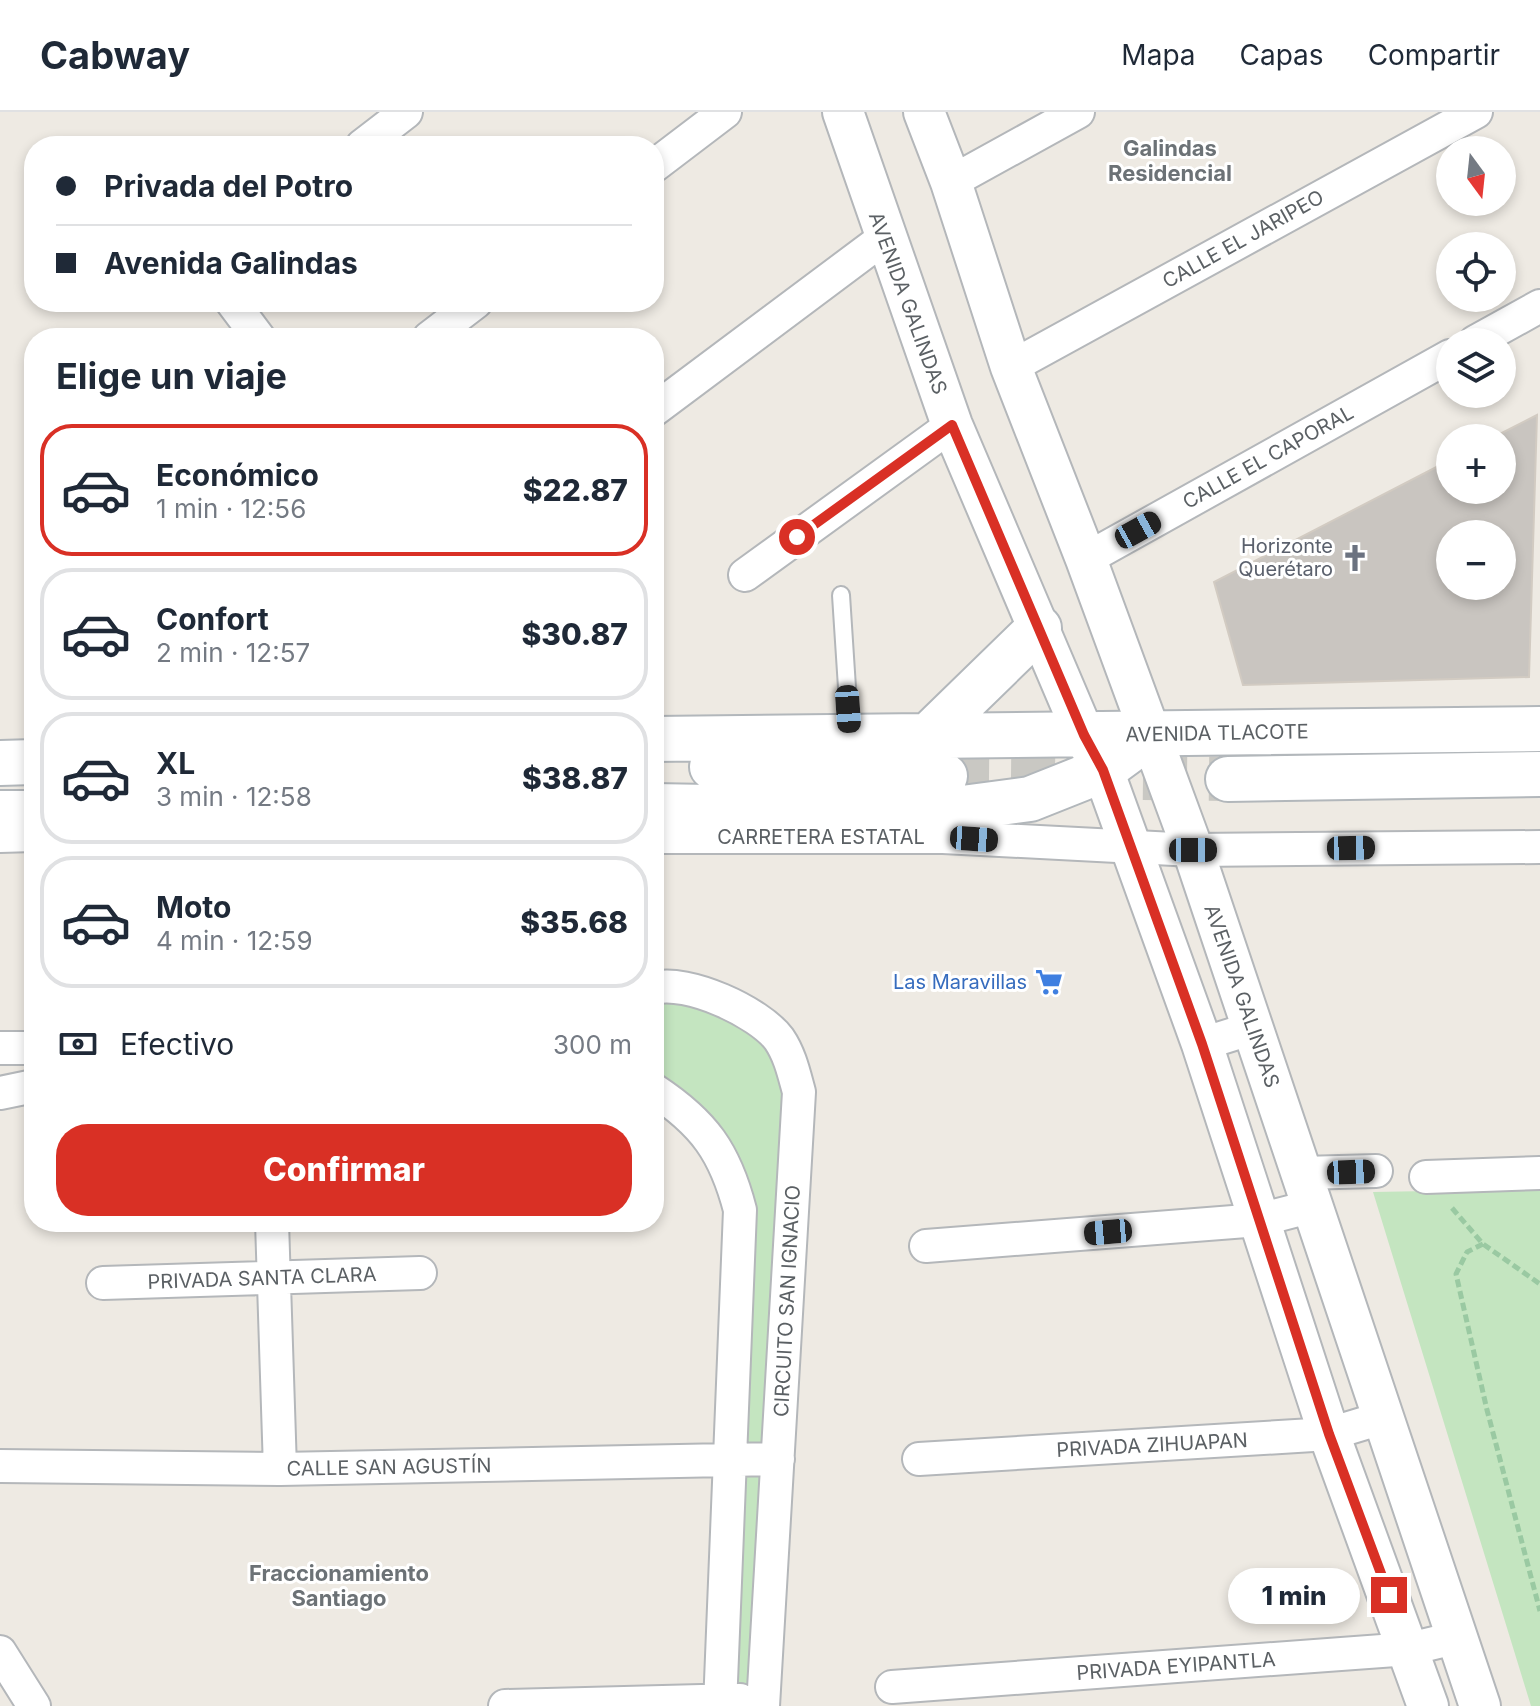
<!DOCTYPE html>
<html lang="es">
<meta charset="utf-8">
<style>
body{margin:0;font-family:Inter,sans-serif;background:#f2f2f3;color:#1f2937;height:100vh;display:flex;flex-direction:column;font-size:30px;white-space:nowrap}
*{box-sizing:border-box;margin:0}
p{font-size:26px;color:#747a83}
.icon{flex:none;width:44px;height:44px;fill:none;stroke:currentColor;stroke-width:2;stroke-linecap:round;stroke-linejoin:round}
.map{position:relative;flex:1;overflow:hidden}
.sheet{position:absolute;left:24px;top:216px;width:640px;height:904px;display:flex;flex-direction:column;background:#fff;border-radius:32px;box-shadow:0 4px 12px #0003}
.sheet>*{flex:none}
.banner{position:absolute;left:24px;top:24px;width:640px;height:176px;border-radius:32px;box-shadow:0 4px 12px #0003;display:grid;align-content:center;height:176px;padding:0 32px;background:#fff}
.needle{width:52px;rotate:165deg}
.controls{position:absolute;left:1436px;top:24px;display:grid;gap:16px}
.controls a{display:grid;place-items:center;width:80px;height:80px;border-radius:50%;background:#fff;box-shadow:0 4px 12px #0003;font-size:40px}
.end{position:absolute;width:36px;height:36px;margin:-18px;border:10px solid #d93025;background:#fff;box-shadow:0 0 0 4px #fff}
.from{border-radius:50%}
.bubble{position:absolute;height:56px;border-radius:28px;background:#fff;box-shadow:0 4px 12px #0003;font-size:26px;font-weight:800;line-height:56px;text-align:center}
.car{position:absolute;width:24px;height:48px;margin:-24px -12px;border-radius:10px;box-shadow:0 0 6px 2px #0007;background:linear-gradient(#222 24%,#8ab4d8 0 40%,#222 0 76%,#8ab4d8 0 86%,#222 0)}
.banner b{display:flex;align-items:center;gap:28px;height:76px;font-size:30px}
.banner b+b{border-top:2px solid #e0e1e3}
.banner i{width:20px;height:20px;background:#1f2937}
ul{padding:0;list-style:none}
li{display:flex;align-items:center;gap:24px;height:132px;margin:0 16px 12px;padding:0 16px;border:4px solid #e0e1e3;border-radius:32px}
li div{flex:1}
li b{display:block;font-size:30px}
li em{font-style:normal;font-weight:800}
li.selected{border-color:#d93025}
li>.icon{width:72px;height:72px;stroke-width:1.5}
h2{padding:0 32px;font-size:36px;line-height:96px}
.pay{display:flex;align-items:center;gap:20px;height:88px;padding:0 32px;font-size:30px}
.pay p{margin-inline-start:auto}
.button{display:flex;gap:16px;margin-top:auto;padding:16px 32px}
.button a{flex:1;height:92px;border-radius:32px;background:#d93025;color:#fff;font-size:32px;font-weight:800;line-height:92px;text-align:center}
header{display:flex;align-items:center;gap:48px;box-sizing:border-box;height:112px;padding:0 40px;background:#fff;border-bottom:2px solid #e0e1e3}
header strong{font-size:38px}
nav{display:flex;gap:44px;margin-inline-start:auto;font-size:28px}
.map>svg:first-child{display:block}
.green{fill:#c4e5c0}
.building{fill:#c9c5c0;stroke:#d2cbc2;stroke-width:2;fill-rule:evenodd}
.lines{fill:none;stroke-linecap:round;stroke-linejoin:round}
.secondary-tunnel{stroke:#c9c8c3;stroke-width:44;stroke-dasharray:44 22;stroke-linecap:butt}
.service-casing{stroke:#b4b7ba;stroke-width:20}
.minor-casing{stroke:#b4b7ba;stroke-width:36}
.tertiary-casing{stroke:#b4b7ba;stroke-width:44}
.secondary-casing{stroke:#b2b7bb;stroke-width:48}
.path{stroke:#9ac9a2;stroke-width:5;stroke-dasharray:8 4;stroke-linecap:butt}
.service{stroke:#fff;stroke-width:16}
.minor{stroke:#fff;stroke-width:32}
.tertiary{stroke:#fff;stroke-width:40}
.secondary{stroke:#fff;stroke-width:44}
.route{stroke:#d93025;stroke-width:10}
.labels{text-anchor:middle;stroke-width:6;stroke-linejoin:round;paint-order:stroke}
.street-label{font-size:20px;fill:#5b6064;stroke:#fff}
.worship-label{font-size:20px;fill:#5b616d;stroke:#fff;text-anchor:end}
.shop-label{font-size:20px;fill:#366cbe;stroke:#fff;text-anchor:end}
.neighbourhood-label{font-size:22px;font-weight:bold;fill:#6c7276;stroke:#fff}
</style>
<header>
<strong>Cabway</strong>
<nav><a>Mapa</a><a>Capas</a><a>Compartir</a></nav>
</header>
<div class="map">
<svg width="1540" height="1594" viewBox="0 0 1540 1594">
<rect width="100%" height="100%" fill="#eeeae3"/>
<path class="green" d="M654,876L711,883L790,947L763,1594H720L731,1062L654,978Z
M1540,1077V1594H1531L1373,1080Z"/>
<path class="building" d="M1537,303L1529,565L1243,573L1214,470L1450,348V378H1502V326H1492ZM1450,422H1502V474H1450Z"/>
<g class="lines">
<path class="secondary-tunnel" d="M945,664L1228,667"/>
<g class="service-casing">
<path id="service" d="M841,483L850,622"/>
</g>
<g class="minor-casing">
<path id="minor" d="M362,34L406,0
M654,54L725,0
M951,70L1078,0
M232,190L259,226
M429,226L476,190
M1475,230L1540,194
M1011,255L1476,0
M654,298L884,126
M1086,447L1450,244
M745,463L952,313
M0,724L34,723
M654,725H943L1193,738L1540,735
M654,876C687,867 759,900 779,927C790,943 794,962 799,980L763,1594
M1202,932L1253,916
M0,936H34
M654,978C704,1011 725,1040 740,1098L720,1594
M0,981L34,974
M1302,1061L1376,1059
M1426,1065L1540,1061
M272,1110L280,1357
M926,1134L1259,1108L1313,1094
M103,1171L420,1161
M919,1347L1329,1322L1382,1306
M0,1354L280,1357L778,1347
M0,1540L34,1594
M892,1575L1409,1537L1459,1525
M505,1594L740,1588"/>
</g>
<g class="tertiary-casing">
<path id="tertiary" d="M843,0L952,313L1084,623L1103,658L1202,932L1329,1322L1428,1594
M924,0L951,70L1011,255L1086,447L1193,738L1480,1594"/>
</g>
<g class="secondary-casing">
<path id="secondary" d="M928,624L1039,516
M654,627L1540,617
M0,651L34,650
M712,655L945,664
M1228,667L1540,662
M654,694L940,699L1030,687L1103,658L1152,622
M0,701H34"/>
</g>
<path class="path" d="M1452,1096L1483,1132L1540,1172
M1483,1132L1467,1140L1456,1162L1487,1298L1540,1499"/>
<use href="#service" class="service"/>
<use href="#minor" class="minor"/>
<use href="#tertiary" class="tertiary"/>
<use href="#secondary" class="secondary"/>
</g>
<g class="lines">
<path class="route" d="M797,425L952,313L1084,623L1103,658L1202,932L1329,1322L1389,1483"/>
</g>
<defs>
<g id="church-bare" transform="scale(2.16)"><path d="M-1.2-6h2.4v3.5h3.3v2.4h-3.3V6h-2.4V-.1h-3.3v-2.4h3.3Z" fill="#6b7280" stroke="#fff" stroke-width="2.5" paint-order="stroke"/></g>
<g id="supermarket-bare" transform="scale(2.16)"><path d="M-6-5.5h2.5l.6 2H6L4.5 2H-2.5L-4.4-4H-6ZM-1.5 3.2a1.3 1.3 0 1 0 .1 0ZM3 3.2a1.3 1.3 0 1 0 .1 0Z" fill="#3f7fe0" stroke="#fff" stroke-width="2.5" paint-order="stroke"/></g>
</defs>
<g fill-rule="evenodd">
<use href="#church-bare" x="1355" y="446"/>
<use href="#supermarket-bare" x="1049" y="870"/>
</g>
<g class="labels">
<g class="street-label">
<text transform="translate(1243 127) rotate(-29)" y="7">CALLE EL JARIPEO</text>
<text transform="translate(908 191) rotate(70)" y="7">AVENIDA GALINDAS</text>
<text transform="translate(1268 345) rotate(-29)" y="7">CALLE EL CAPORAL</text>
<text transform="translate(1217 621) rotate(-1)" y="7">AVENIDA TLACOTE</text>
<text x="821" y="732">CARRETERA ESTATAL</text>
<text transform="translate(1242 884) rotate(71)" y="7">AVENIDA GALINDAS</text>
<text transform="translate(262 1166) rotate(-2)" y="7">PRIVADA SANTA CLARA</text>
<text transform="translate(787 1189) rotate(-87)" y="7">CIRCUITO SAN IGNACIO</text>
<text transform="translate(1152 1333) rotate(-3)" y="7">PRIVADA ZIHUAPAN</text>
<text transform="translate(389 1355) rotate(-1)" y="7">CALLE SAN AGUSTÍN</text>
<text transform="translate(1176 1554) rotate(-4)" y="7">PRIVADA EYIPANTLA</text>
</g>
<g class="worship-label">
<text x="1333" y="441">Horizonte<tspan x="1333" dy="23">Querétaro</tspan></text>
</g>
<g class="shop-label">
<text x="1027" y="877">Las Maravillas</text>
</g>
<g class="neighbourhood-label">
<text x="1170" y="44">Galindas<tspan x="1170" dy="25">Residencial</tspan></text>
<text x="339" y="1469">Fraccionamiento<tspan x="339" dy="25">Santiago</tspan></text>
</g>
</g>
</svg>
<div class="controls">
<a><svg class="needle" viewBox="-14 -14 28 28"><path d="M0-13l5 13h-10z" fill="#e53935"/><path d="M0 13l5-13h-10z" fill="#747a83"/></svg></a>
<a><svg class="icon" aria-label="locate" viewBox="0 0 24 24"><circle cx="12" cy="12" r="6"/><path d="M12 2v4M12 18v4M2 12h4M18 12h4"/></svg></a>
<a><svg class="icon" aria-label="layers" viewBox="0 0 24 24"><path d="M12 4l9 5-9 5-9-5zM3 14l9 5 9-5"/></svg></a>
<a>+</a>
<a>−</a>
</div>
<i class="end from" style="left:797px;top:425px"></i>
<i class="end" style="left:1389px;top:1483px"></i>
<div class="bubble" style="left:1228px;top:1456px;width:132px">1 min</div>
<i class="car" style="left:1138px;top:418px;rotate:61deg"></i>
<i class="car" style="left:848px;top:597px;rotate:176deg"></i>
<i class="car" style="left:974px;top:727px;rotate:94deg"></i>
<i class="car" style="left:1351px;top:736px;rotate:89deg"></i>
<i class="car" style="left:1193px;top:738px;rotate:90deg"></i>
<i class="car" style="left:1351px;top:1060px;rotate:88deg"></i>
<i class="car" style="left:1108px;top:1120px;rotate:265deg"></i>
<div class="banner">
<b><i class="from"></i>Privada del Potro</b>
<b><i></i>Avenida Galindas</b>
</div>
<section class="sheet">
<h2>Elige un viaje</h2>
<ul>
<li class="selected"><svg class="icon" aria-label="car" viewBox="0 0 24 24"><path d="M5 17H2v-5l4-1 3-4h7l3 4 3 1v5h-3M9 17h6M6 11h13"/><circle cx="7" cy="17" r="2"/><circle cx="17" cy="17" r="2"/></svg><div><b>Económico</b><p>1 min · 12:56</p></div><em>$22.87</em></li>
<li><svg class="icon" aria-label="car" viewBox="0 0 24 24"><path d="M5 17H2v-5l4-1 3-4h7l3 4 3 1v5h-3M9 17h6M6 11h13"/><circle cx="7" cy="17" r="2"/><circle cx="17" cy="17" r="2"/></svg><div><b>Confort</b><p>2 min · 12:57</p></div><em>$30.87</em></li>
<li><svg class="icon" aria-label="car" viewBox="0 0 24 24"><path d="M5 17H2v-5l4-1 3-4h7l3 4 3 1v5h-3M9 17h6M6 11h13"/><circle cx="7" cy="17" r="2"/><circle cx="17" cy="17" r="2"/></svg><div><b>XL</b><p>3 min · 12:58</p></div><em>$38.87</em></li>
<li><svg class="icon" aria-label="car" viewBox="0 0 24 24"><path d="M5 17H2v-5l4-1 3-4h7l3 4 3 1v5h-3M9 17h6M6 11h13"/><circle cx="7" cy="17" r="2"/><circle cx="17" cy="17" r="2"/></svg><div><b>Moto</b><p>4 min · 12:59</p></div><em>$35.68</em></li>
</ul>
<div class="pay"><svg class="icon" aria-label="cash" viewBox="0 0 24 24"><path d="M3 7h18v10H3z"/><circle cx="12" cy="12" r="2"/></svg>Efectivo<p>300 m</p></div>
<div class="button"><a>Confirmar</a></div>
</section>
</div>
